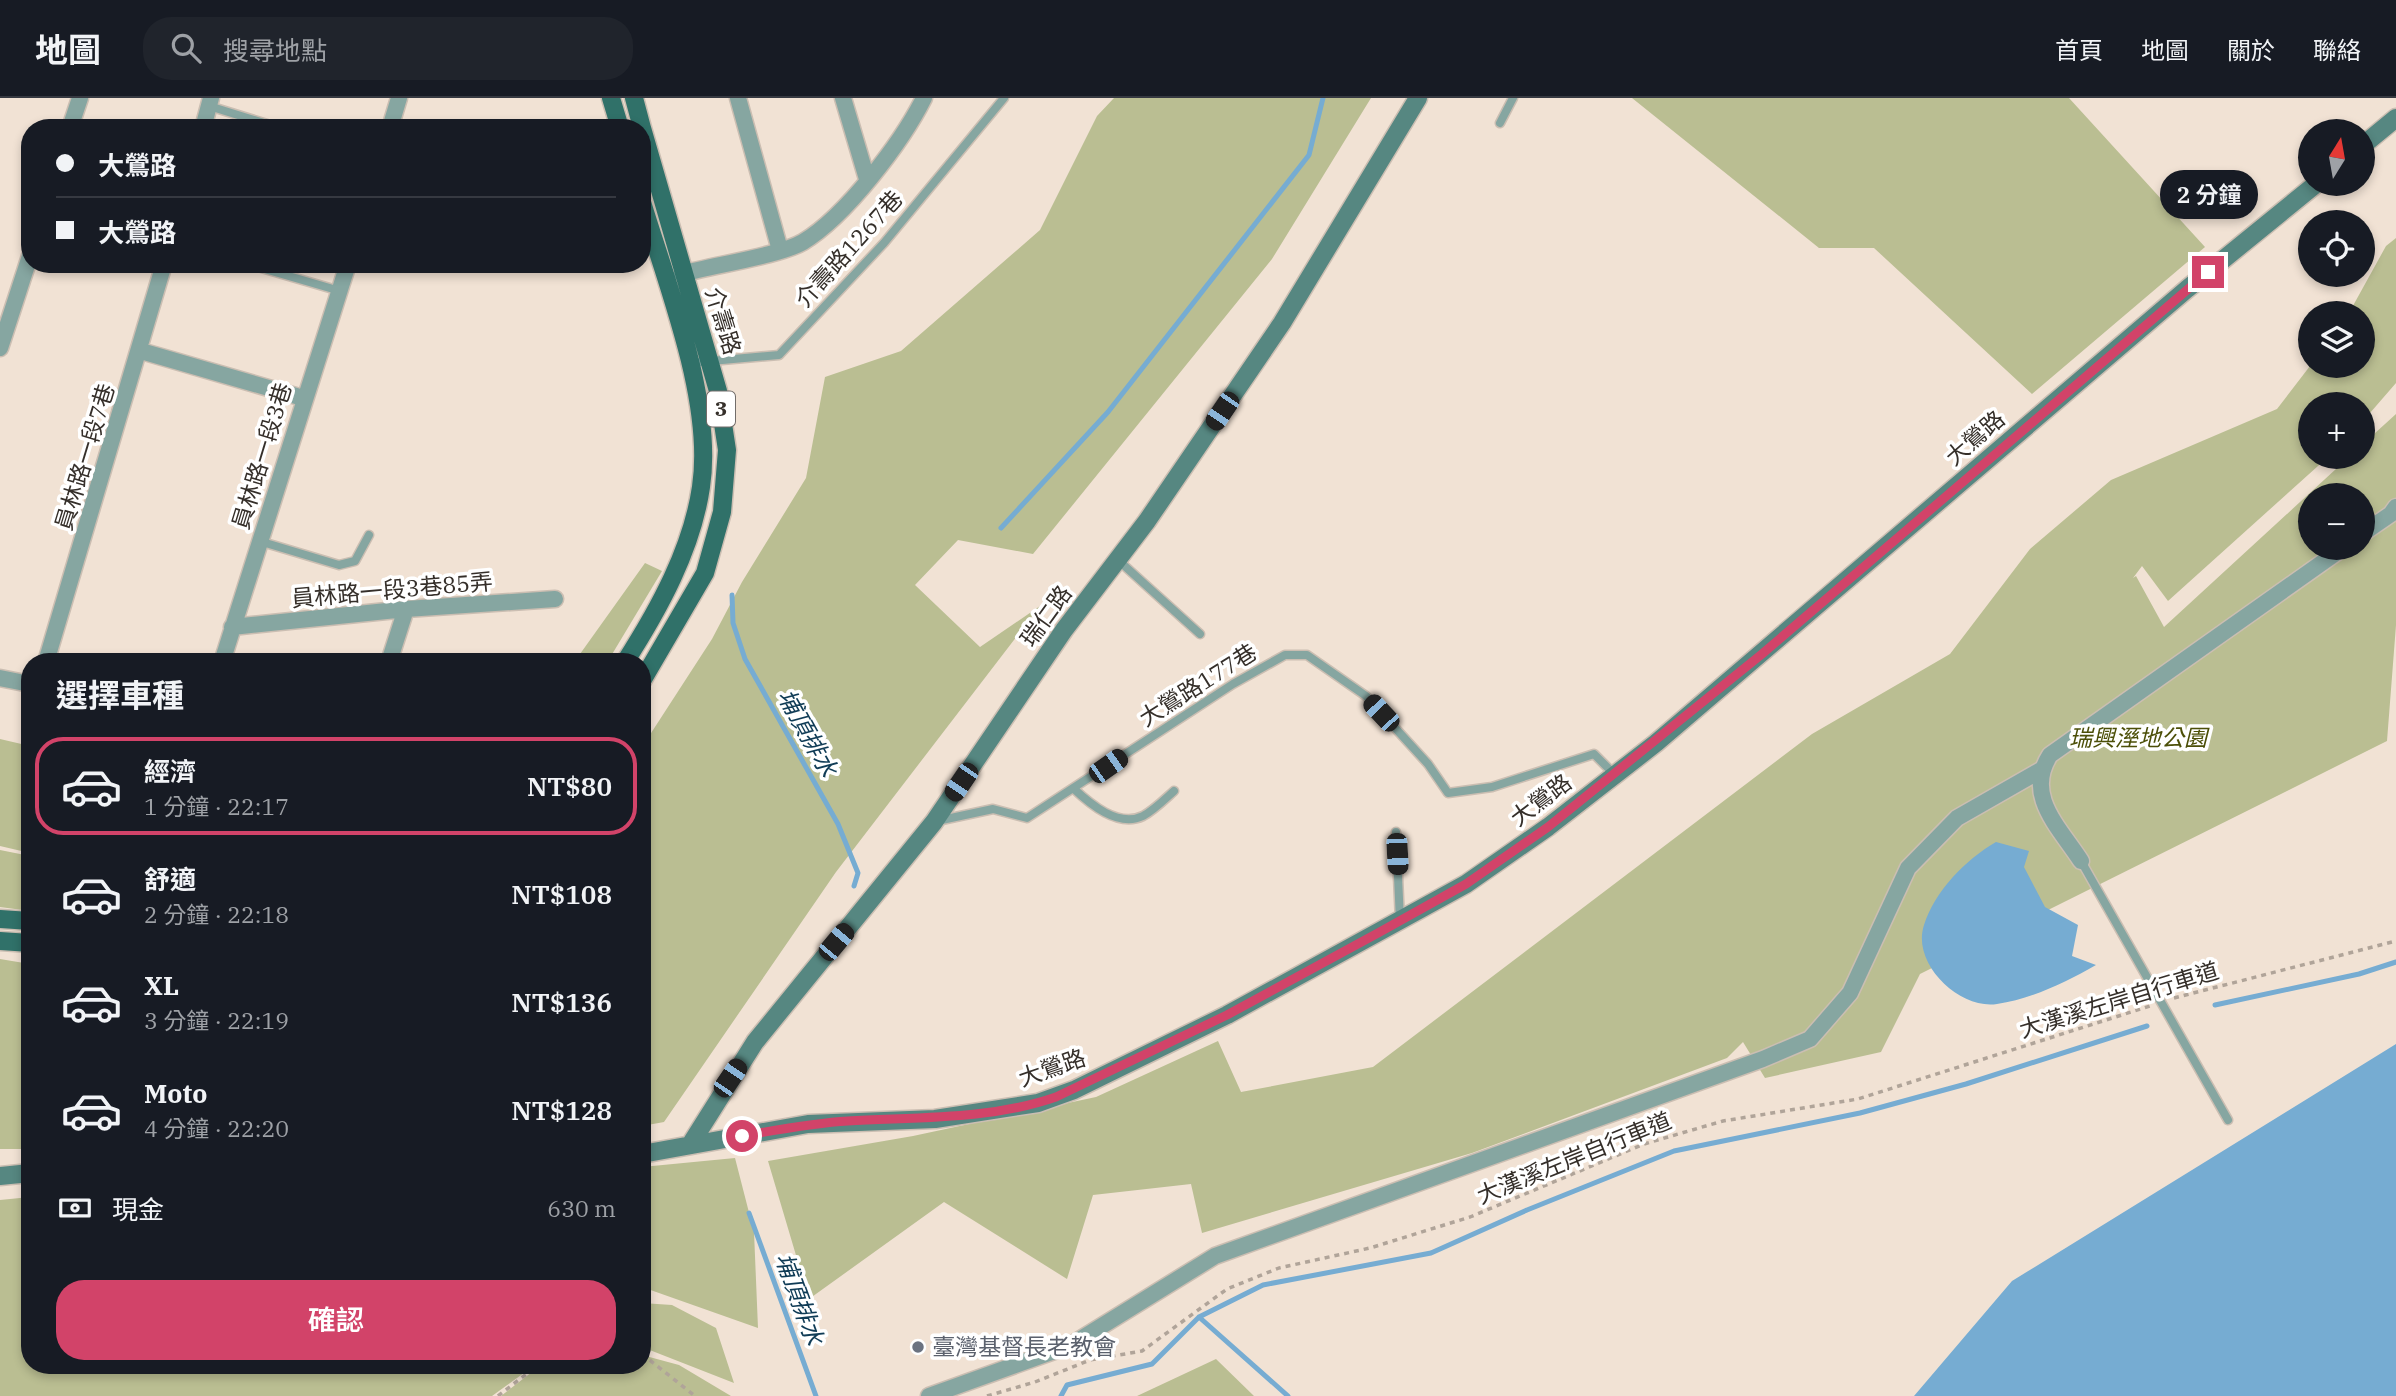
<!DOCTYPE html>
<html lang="zh-TW">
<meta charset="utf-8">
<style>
body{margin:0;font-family:"IBM Plex Serif","Noto Sans TC",serif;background:#20242c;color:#f1f3f6;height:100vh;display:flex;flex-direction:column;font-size:26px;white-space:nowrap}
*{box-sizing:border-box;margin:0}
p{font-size:23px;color:#9ea1a6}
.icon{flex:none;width:38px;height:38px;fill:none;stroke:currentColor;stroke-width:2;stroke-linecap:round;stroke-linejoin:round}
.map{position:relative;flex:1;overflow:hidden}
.details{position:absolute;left:21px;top:555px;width:630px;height:721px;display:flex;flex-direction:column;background:#171b24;border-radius:28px;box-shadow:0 4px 10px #0003}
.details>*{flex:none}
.top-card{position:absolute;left:21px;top:21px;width:630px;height:154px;border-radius:28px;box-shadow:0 4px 10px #0003;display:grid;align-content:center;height:154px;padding:0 35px;background:#171b24}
.needle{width:46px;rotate:11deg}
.fabs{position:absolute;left:2298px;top:21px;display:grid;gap:14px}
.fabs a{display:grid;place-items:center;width:77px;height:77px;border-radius:50%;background:#171b24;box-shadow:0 4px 10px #0003;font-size:35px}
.end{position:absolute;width:32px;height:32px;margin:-16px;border:9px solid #d24369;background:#fff;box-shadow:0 0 0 4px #fff}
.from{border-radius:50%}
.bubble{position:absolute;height:49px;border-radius:24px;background:#171b24;box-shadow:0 4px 10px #0003;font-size:23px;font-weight:600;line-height:49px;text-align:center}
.car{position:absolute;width:21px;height:42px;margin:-21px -10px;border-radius:9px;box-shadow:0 0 5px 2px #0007;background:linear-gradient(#222 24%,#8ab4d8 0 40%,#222 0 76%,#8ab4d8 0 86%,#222 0)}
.top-card b{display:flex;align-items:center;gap:24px;height:66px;font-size:26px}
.top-card b+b{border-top:2px solid #363941}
.top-card i{width:18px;height:18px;background:#f1f3f6}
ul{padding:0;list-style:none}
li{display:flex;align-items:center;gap:21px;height:98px;margin:0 14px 10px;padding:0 21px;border:4px solid transparent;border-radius:28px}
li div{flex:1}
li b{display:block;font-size:26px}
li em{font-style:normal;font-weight:600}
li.selected{border-color:#d24369}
li>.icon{width:63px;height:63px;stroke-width:1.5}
h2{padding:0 35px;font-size:32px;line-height:84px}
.pay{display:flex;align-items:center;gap:18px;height:77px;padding:0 35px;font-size:26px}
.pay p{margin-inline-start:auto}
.button{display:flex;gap:14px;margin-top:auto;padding:14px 35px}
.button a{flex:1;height:80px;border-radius:28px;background:#d24369;color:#fff;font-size:28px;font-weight:600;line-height:80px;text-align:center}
header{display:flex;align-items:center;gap:42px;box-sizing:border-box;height:98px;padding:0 35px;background:#171b24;border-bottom:2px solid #363941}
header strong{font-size:33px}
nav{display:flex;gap:38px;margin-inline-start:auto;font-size:24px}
.search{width:490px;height:63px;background:#20242c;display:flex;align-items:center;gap:18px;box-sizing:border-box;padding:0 24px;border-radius:28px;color:#9ea1a6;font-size:26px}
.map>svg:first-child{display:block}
.green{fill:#babe92;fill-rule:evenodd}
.water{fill:#76acd2}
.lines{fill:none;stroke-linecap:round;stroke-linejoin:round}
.stream{stroke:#76acd2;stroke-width:5}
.lane-casing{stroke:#cbbeb2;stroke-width:11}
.street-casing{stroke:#cbbeb2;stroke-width:19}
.secondary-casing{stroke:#cbbeb2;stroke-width:21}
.primary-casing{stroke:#cbbeb2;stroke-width:21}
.path{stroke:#b0a499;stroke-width:3.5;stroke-dasharray:5 5;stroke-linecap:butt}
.lane{stroke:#86a6a1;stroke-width:8}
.street{stroke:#86a6a1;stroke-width:16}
.secondary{stroke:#568781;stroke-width:18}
.primary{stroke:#307169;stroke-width:18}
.route{stroke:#d24369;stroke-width:9}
.worship-dot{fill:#6b7280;stroke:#fff;stroke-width:2.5}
.labels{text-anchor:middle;stroke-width:7;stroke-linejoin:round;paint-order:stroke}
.shield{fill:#fff;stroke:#726d6a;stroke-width:2}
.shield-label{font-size:21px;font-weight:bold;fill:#352f2a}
.street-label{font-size:23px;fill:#352f2a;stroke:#fff}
.park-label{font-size:23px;font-style:italic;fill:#4c4f08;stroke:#fff}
.worship-label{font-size:23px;fill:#5b616d;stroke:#fff;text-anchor:start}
.water-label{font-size:24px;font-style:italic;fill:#103c56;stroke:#fff}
</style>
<header>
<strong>地圖</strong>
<div class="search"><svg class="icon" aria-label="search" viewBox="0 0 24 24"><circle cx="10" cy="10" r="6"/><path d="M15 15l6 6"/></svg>搜尋地點</div>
<nav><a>首頁</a><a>地圖</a><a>關於</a><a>聯絡</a></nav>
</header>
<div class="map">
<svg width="2396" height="1298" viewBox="0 0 2396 1298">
<rect width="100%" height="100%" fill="#f1e2d4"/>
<path class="green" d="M1114,0H1371L1272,161L1033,456L958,442L915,487L980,549L1040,508L836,774L664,1024L642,1028V649L712,541L742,484L806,380L825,279L901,253L1040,132L1097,18Z
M1632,0H2069L2205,149L2032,296L1874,150H1819Z
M2396,140V285L2363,323L2362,306H2310V359H2328L2168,503L2142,468L2133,480L2136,478L2164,529L2349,359H2362L2363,346L2396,316V527L2387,643L1920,876L1881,954L1765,980L1743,944L1727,960L1472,1055L1202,1135L1191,1086L1093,1097L1067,1181L944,1104L809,1201L768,1063L913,1038L1096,999L1218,943L1241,994L1373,969L1812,636L1950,556L2030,451L2111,382L2277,311L2310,268H2362V215H2349L2386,148ZM2310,397H2362V450H2310Z
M645,465L662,473L608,563H575Z
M0,641L30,648V755L0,748Z
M0,752L30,758V813L0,809Z
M0,861L30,866V1051H0Z
M735,1060L754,1134L758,1230L642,1189V1069Z
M30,1099V1267H535L492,1298H0V1102Z
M642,1205L672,1207L716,1230L734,1285L642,1249Z
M642,1257L679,1267L731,1298H501L541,1267H642Z
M1216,1261L1254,1298H1137Z"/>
<path class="water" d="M1996,744L2029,753L2024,769L2045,809L2078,827L2072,858L2096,867C2066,884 2032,901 1997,906C1960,912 1911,866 1924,827C1935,793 1965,762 1996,744Z
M2396,946V1298H1914L2012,1183Z"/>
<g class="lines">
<path class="stream" d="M1001,430L1108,314L1309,57L1323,0
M732,497L733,525L745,561L838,726L858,775L854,788
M2215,907L2359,876L2396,864
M749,1115L816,1298
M1199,1219L1288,1298
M1061,1298L1067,1287L1152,1266L1199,1219L1263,1187L1431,1155L1527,1112L1674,1053L1860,1015L1966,986L2147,928"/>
<g class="lane-casing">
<path id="lane" d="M209,8L280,30
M1500,25L1513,0
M251,167L340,193
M689,265L779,257L884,145L1004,0
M259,443L339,467L355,463L369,437
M1118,462L1200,536
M1073,690C1090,706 1118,730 1143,718C1154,712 1165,701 1174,693
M937,723L993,711L1027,720L1233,586L1285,557H1307L1366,598L1428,666L1448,695L1492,689L1594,656L1614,676
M1396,734L1400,823
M2081,763L2228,1022"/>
</g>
<g class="street-casing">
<path id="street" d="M738,0L780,152
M843,0L867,81
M70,30L80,0
M203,30L211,0
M390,30L399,0
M682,176C713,167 779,158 803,144C846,118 902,44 924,0
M0,250L30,158
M141,253L303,300
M2362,436L2391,416L2396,409
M232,529L406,511L555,501
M46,564L164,166
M222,564L348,166
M389,564L406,511
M0,580L30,586
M2081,763C2059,729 2024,697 2050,657L2343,450
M929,1298L1071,1247L1215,1158L1763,961L1810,941L1850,895L1908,770L1957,720L2041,672"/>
</g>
<g class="secondary-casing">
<path id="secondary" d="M2362,48L2396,20
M690,1047L755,944L934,724L1064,532L1147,423L1282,225L1418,0
M642,1056L808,1026L935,1021L1038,1005L1074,992L1227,917L1466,786L1548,729L1656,645L2187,191L2316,86
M0,1078L30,1075"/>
</g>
<g class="primary-casing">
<path id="primary" d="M611,0L620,30
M634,0L642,30
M642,30L718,293L727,352L722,414L705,475L642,583
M625,564C659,511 692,451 701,389C714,304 667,187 642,104
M0,821L30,823
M0,843L30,845"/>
</g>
<path class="path" d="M2174,900L2396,843
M642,1256L695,1298
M498,1298L538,1267
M987,1298L1035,1284L1090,1262L1142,1253L1227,1191L1279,1170L1370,1150L1470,1119L1644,1046L1723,1023L1858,1001L2150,908"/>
<use href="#lane" class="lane"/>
<use href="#street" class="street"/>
<use href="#secondary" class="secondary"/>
<use href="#primary" class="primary"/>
</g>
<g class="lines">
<path class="route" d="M742,1038C777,1032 812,1025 848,1023C918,1019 990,1022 1056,999L1227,917L1378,835L1466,786L1548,729L1762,556L2208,174"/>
</g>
<circle class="worship-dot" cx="918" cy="1249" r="7"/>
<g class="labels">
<rect class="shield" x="707" y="293.5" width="28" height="35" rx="5"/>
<g class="shield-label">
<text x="721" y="318">3</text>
</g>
<g class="street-label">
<text transform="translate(849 151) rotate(-48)" y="8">介壽路1267巷</text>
<text transform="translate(723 223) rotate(73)" y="8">介壽路</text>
<text transform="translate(1975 340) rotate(-41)" y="8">大鶯路</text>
<text transform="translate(262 358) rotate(-73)" y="8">員林路一段3巷</text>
<text transform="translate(85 359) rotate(-73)" y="8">員林路一段7巷</text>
<text transform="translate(392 492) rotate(-5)" y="8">員林路一段3巷85弄</text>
<text transform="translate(1046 518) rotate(-54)" y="8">瑞仁路</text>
<text transform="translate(1198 587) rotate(-32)" y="8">大鶯路177巷</text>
<text transform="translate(1541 702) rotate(-37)" y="8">大鶯路</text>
<text transform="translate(2119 902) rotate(-17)" y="8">大漢溪左岸自行車道</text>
<text transform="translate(1052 970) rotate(-19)" y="8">大鶯路</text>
<text transform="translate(1574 1060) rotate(-22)" y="8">大漢溪左岸自行車道</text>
</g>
<g class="park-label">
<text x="2138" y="648">瑞興溼地公園</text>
</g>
<g class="worship-label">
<text x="932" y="1257">臺灣基督長老教會</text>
</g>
<g class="water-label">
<text transform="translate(807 635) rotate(61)" y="8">埔頂排水</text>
<text transform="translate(799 1201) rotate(70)" y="8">埔頂排水</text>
</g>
</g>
</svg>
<div class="fabs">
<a><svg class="needle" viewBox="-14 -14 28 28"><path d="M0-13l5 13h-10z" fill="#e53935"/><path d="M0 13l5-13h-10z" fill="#9ea1a6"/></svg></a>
<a><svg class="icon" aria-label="locate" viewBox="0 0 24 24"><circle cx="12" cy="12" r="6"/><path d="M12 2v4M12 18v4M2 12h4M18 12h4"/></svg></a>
<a><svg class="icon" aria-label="layers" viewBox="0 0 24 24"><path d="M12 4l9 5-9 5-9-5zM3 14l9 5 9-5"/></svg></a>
<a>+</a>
<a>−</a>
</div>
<i class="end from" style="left:742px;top:1038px"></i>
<i class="end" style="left:2208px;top:174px"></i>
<div class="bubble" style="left:2160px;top:72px;width:98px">2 分鐘</div>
<i class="car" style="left:1222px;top:313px;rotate:214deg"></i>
<i class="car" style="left:1381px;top:615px;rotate:317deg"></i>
<i class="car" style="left:1108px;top:668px;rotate:55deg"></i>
<i class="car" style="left:961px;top:684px;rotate:214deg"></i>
<i class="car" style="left:1397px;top:756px;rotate:177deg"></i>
<i class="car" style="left:836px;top:844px;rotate:40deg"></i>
<i class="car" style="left:730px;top:980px;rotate:34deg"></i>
<div class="top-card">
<b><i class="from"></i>大鶯路</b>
<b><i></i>大鶯路</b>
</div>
<section class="details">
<h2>選擇車種</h2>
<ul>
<li class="selected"><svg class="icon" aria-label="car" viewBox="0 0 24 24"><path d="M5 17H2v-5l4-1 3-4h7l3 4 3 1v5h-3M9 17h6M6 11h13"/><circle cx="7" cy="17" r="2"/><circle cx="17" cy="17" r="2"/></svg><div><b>經濟</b><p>1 分鐘 · 22:17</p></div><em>NT$80</em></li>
<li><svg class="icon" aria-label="car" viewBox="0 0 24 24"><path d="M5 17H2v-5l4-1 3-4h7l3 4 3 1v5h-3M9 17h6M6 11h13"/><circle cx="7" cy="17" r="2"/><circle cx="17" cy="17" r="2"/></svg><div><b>舒適</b><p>2 分鐘 · 22:18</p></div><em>NT$108</em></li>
<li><svg class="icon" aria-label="car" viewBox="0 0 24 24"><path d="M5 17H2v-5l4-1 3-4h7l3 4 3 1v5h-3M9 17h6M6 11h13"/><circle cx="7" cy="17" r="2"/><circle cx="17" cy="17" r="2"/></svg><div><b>XL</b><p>3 分鐘 · 22:19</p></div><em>NT$136</em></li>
<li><svg class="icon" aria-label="car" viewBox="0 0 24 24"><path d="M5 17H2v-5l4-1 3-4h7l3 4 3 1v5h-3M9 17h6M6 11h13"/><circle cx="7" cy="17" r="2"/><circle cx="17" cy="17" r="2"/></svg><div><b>Moto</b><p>4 分鐘 · 22:20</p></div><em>NT$128</em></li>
</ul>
<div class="pay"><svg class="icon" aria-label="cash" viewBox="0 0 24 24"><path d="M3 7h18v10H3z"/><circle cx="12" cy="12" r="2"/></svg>現金<p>630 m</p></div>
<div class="button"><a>確認</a></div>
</section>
</div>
